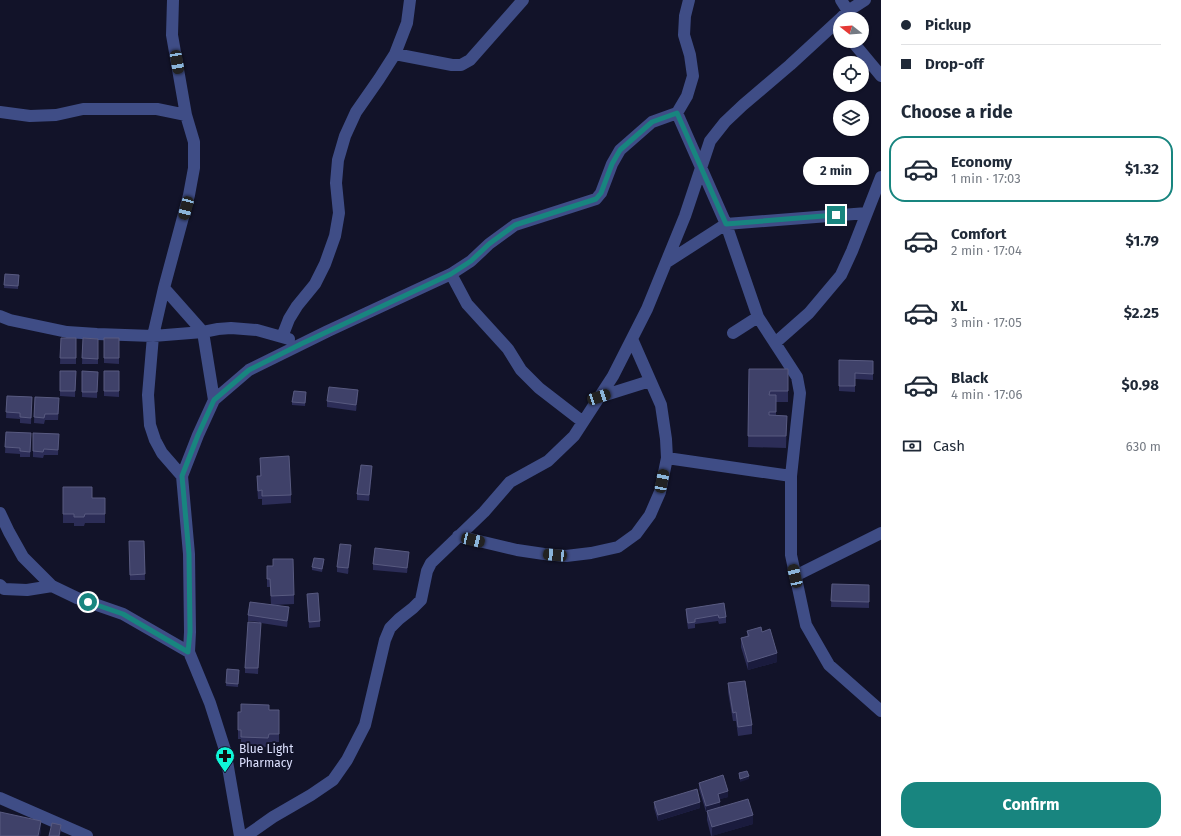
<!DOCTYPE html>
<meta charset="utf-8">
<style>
body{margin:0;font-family:"Fira Sans",sans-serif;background:#f2f2f3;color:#1f2937;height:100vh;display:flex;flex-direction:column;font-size:15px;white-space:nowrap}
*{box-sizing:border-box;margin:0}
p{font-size:13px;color:#747a83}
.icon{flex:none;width:22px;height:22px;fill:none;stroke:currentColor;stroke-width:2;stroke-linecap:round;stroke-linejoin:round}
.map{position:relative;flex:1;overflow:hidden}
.details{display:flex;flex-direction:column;background:#fff;width:300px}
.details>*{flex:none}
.banner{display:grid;align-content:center;height:88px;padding:0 20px;background:#fff}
.needle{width:26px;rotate:287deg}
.fabs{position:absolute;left:833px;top:12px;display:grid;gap:8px}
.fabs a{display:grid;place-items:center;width:36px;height:36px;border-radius:50%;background:#fff;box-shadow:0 1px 3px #0004;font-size:20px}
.end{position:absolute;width:18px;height:18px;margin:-9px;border:5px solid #18857f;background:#fff;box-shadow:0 0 0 2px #fff}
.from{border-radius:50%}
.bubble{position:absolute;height:28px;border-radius:14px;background:#fff;box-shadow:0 1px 3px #0004;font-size:13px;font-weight:700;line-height:28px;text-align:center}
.car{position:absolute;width:12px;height:24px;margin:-12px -6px;border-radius:5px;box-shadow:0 0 3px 1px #0007;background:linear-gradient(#222 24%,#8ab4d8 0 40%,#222 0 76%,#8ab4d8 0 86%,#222 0)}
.banner b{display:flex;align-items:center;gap:14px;height:38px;font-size:15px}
.banner b+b{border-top:1px solid #e0e1e3}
.banner i{width:10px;height:10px;background:#1f2937}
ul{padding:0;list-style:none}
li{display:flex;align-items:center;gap:12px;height:66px;margin:0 8px 6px;padding:0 12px;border:2px solid transparent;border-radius:16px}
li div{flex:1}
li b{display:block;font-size:15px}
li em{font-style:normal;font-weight:700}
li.selected{border-color:#18857f}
li>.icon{width:36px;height:36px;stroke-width:1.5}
h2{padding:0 20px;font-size:18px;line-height:48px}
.pay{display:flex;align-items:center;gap:10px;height:44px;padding:0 20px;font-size:15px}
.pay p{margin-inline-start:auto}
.button{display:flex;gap:8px;margin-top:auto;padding:8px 20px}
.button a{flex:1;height:46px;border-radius:16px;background:#18857f;color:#fff;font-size:16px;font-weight:700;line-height:46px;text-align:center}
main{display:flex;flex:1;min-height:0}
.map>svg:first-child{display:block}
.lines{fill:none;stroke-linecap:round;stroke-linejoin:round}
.minor{stroke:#3f4d86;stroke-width:12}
.wall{fill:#2c2d57}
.shaded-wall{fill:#1a1b3d}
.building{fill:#3f4169;stroke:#585a80}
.route{stroke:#18857f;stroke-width:5}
.labels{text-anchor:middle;stroke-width:4;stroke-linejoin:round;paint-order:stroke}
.poi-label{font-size:12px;fill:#dce0fe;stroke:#121329;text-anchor:start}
</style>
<main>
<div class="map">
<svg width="881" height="836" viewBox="0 0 881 836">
<rect width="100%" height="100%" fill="#121329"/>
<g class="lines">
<path class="minor" d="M173,0L172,35L186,115L194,142V168L189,195L164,288L153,336L148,395L150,425L155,440L162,453L182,476
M841,0L848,11
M840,19L848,11L865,0
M852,41L881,76
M395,54L452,65H461L470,60L523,0
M0,112L30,116L56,115L83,109H157L186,115
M677,113L726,224L758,317L797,377L800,393L791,476V555L806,625L829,665L881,711
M667,262L726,224L867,213
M451,274L467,304L508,349L521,370L539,388L583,422
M164,288L203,332L214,400
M0,316L10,320L67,332L97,334L153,336L203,332L218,329L231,328L257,330L289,339
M733,333L758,317
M282,337L289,319L297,306L315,284L325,264L335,236L339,213L336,183L338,160L345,136L356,112L379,79L395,54L407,23L410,0
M775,343L809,313L841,275L852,251L881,177
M599,397L650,381
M667,458L791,476
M0,513L9,532L23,557L52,586
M458,536L517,550L544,554L566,556L591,553L618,547L636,534L650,515L660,492L667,458L666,439L661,405L632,339
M795,576L881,533
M0,585L4,589L27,590L52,586L77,598L123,614L189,652
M0,798L87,836
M240,836L225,750L210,703L189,652L190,632L189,554L182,476L198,435L214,400L249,370L328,331L451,274L471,261L489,244L515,225L596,199L601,193L612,164L620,150L652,122L677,113L687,96L693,76L690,55L684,35L685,16L689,0
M246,836L273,817L311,795L333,780L347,760L365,725L385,640L390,628L399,619L413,608L421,600L427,571L431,563L484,512L510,482L548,461L574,436L613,376L647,309L685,216L710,141L725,122L743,105L790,65L840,19"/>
</g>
<path class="wall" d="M5,274L19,275L18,289L4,288Z
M61,338H76V364H60Z
M83,338L98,339V364H82Z
M104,338H119V364L104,363Z
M839,360L873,361V380L855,379V392L839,391Z
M749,369H788V402H776V415L787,416L786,448L748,447Z
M60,371H76L75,397L60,396Z
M82,371L98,372L97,398L82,397Z
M104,371H119V397L104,396Z
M306,395L305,406L292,405V402Z
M7,396L32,397L31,424L20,423V419L6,418Z
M358,396L356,411L327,407V401Z
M35,397L59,404L58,420H45L44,424L34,423Z
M6,432L31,439L30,457H20V454L5,453Z
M33,433L59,434L58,455H44L43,458L33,457Z
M260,458L291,495V503L262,505V499H258L257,485V476H260Z
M372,472L369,501L357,500V494Z
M63,487L92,498H105V523H85L84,526H74V523H63Z
M129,541H144L145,580H130Z
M351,551L348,574L337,572V567Z
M409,557L407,573L373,570V564Z
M324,562L322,572L312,570V567Z
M267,566L294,595V604L273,605L289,613L287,627L261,623L258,674L245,673V668L259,622L248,621V615L271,604L270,587H267Z
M832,584L869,585V608L831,607Z
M307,594L320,621V627L309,628Z
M724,603L726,617V623L719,624L718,621L695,624V628L688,629L686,615V609Z
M747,631L777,662L748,670L741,647V638L747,636Z
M227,669L239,670L238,687L226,686Z
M728,683L752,725V734L738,736L736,721H733L728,692Z
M269,710H279V742H269L268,747L241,746V739H238V712Z
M699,783L728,797L719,799L720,808L753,824L711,836L707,820V812H706L699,789Z
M654,802L700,808L658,821L654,808Z"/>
<path class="shaded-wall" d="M358,390V396L356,411V405Z
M372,466V472L369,501V495Z
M351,545V551L348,574V568Z
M409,552V557L407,573V568Z
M289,607V613L287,627V621Z
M777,653V662L748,670V662Z
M749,776V779L740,782V779Z
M728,791V797L718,800V794Z
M700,802V808L658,821V815Z
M720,802V808L706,812V806Z
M753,815V824L712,836V827Z
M41,821V833L40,836H38Z
M61,825V831L60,836H59Z"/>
<path class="building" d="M5,274L19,275L18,286L4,285Z
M61,338H76V358H60Z
M83,338L98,339V359L82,358Z
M104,338H119V358H104Z
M839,360L873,361V374L855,373V386H839Z
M749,369H788V391H770L769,395H776V412H769V415L787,416L786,436H748Z
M60,371H76L75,391H60Z
M82,371L98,372L97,392H82Z
M104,371H119V391H104Z
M329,387L358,390L356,405L327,401Z
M294,391L306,392L305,403L292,402Z
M7,396L32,397L31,418L20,417V413L6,412Z
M35,397L59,398L58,414H45L44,418L34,417Z
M6,432L31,433L30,452L20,451V448L5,447Z
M33,433L59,434L58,450L44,449L43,452L33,451Z
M289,456L291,495L262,496V490L258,491L257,476H261L260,458Z
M361,465L372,466L369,495L357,494Z
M63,487H92V498H105V514H85L84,517H74V514H63Z
M129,541H144L145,574L130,575Z
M340,544L351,545L348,568L337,567Z
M375,548L409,552L407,568L373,564Z
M314,558L324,559L322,569L312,567Z
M273,559H293L294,595L271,596L270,579H267V566H273Z
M832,584L869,585V602L831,601Z
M318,593L320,621L309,622L307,594Z
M250,602L289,607L287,621L248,615Z
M724,603L726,617L719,618L718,615L695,619V622L688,623L686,609Z
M248,622L261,623L258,668H245Z
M761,627L762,632L770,629L777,653L748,662L741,638L749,636L747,631Z
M227,669L239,670L238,684L226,683Z
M745,681L752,725L738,727L736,712L733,713L728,683Z
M241,704L269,705V710H279V734H269L268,738L241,737V730H238V712H241Z
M747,771L749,776L740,779L739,773Z
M723,775L728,791L718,794L720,802L706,806L699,783Z
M697,789L700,802L658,815L654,802Z
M748,799L753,815L712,827L707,811Z
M0,812L41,821L38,836H0Z
M52,823L61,825L59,836H49Z"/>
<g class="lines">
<path class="route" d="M88,602L123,614L188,652L190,632L189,554L182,476L198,435L214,400L249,370L301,344L451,274L471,261L489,244L515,225L596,199L601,193L612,164L620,150L652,122L677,113L726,224L836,215"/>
</g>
<defs>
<g id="pharmacy-pin" transform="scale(1)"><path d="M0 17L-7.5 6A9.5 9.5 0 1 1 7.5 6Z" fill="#10f5d7" stroke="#121329"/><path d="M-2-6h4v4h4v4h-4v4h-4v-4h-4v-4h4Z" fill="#111"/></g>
</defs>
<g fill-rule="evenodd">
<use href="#pharmacy-pin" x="225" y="756"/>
</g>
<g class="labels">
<g class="poi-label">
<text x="239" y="753">Blue Light<tspan x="239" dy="14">Pharmacy</tspan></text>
</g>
</g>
</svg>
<div class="fabs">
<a><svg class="needle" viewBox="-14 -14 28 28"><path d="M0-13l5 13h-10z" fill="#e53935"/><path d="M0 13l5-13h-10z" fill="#747a83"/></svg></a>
<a><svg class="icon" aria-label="locate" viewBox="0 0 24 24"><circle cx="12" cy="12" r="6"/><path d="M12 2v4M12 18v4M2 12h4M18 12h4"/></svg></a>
<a><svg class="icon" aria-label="layers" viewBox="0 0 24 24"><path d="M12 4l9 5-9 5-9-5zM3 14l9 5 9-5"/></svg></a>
</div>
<i class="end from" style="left:88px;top:602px"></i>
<i class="end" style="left:836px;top:215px"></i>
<div class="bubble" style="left:803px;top:157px;width:66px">2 min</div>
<i class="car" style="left:177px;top:62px;rotate:170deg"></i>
<i class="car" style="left:186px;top:208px;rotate:195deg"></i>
<i class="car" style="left:599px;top:397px;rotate:72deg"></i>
<i class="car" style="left:662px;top:481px;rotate:11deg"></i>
<i class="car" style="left:473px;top:540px;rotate:103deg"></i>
<i class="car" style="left:555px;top:555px;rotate:275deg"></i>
<i class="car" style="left:795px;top:576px;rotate:347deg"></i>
</div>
<section class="details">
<div class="banner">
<b><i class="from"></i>Pickup</b>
<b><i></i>Drop-off</b>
</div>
<h2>Choose a ride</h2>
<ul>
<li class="selected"><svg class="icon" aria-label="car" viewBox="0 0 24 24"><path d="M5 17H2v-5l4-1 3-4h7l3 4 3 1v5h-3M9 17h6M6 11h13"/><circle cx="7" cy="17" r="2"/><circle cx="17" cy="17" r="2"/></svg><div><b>Economy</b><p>1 min · 17:03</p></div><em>$1.32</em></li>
<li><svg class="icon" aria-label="car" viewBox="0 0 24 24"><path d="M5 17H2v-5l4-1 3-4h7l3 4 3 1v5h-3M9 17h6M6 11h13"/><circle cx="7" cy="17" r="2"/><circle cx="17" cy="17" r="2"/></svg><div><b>Comfort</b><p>2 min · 17:04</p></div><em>$1.79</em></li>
<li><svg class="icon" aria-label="car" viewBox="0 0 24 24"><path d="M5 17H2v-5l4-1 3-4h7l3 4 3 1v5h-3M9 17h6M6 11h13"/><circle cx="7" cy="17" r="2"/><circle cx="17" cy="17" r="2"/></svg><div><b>XL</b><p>3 min · 17:05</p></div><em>$2.25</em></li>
<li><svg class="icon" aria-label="car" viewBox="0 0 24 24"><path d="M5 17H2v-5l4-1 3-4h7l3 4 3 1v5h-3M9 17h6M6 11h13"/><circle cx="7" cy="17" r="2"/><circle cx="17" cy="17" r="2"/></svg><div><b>Black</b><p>4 min · 17:06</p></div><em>$0.98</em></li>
</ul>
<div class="pay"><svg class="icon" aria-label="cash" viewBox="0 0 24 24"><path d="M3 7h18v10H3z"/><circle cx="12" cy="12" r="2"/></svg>Cash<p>630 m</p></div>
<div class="button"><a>Confirm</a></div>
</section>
</main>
